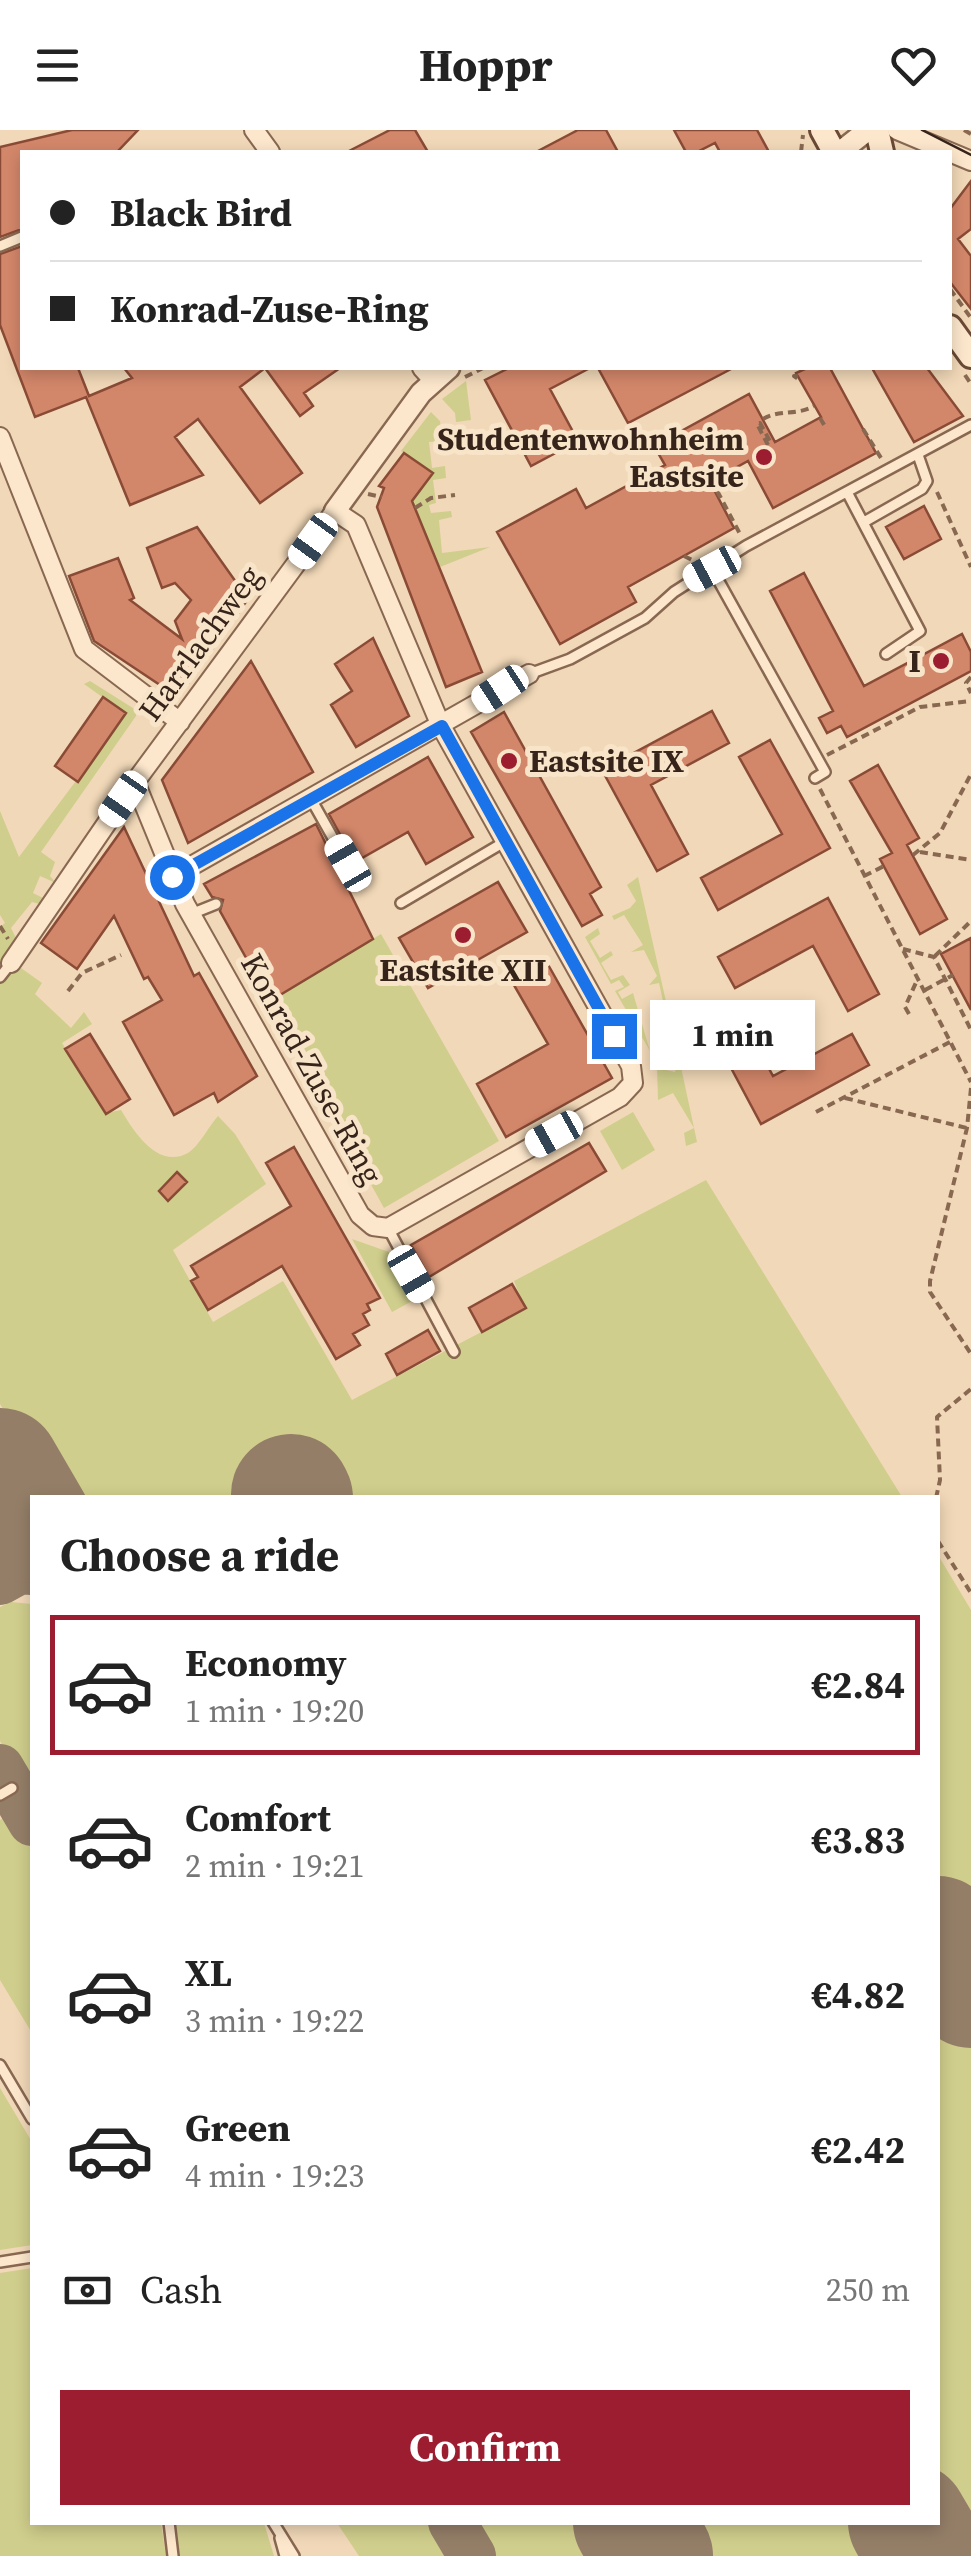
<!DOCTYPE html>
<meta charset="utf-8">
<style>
body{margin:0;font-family:"Source Serif 4",serif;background:#f2f2f2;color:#222;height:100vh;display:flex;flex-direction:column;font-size:38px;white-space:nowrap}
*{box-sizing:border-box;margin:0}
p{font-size:32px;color:#767676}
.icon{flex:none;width:55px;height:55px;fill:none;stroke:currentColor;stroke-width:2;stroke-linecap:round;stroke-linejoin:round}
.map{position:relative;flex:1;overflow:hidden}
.panel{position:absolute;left:30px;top:1365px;width:910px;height:1030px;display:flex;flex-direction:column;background:#fff;border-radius:0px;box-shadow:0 5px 15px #0003}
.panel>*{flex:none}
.hud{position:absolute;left:20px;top:20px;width:932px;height:220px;border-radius:0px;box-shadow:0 5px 15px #0003;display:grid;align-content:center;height:220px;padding:0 30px;background:#fff}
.end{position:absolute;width:45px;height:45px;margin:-22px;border:12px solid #1a73e8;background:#fff;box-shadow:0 0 0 5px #fff}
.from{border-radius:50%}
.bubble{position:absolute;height:70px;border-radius:0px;background:#fff;box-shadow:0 5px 15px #0003;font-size:32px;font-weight:700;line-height:70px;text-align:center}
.car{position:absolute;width:30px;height:60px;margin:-30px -15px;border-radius:12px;box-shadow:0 0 8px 2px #0007;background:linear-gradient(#fff 24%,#345 0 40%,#fff 0 76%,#345 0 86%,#fff 0)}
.hud b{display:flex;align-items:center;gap:35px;height:95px;font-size:38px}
.hud b+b{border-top:2px solid #e0e0e0}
.hud i{width:25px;height:25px;background:#222}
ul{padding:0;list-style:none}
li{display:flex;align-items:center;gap:30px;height:140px;margin:0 20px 15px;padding:0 10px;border:5px solid transparent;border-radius:0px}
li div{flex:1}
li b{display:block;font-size:38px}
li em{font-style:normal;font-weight:700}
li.current{border-color:#9d1d30}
li>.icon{width:90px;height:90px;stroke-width:1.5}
h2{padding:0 30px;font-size:45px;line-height:120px}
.pay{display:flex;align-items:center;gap:25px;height:110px;padding:0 30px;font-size:38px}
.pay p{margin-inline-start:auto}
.button{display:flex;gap:20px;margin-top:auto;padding:20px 30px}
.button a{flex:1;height:115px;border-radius:0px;background:#9d1d30;color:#fff;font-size:40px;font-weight:700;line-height:115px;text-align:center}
header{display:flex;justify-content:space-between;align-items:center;height:130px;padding:0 30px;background:#fff;font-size:45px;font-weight:700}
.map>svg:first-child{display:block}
.green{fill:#d0ce8c}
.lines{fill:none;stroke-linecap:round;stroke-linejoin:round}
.taxiway{stroke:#947e68;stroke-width:48}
.runway{stroke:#947e68;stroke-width:120}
.building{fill:#d3876a;stroke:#8a4b36;stroke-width:2.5}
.service-casing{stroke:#896852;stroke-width:14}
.minor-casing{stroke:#896852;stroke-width:22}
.tertiary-casing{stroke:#896852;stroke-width:25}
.secondary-casing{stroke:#6a4936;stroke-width:28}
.path{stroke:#896852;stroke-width:4;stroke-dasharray:8 5;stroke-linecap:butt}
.service{stroke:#fce7cc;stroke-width:9}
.minor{stroke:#fce7cc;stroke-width:18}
.tertiary{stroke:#fce7cc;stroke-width:20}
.secondary{stroke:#fce7cc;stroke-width:22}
.tram{stroke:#362319;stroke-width:2.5}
.route{stroke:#1a73e8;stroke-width:12}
.poi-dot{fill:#9d1d30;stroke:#f8e4c8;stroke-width:4}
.labels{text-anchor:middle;stroke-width:10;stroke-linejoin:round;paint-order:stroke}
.poi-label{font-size:32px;font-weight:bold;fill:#362319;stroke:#f8e4c8;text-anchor:end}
.street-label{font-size:32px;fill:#362319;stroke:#f8e4c8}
</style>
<header><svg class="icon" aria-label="menu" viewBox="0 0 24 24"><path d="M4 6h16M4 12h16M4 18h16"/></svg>Hoppr<svg class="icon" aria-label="heart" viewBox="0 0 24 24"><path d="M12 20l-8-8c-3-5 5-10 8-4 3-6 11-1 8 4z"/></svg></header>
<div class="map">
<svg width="971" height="2426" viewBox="0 0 971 2426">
<rect width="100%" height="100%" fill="#f1d8b8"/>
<path class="green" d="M466,251L471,290L456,292L455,283L442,269Z
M431,282L440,291L442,311L429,312L432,338L445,336L446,348L433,350L436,373L429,375L431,383L451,381L452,387L439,390L442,423L490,417L410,449L407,442L437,429L412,371L433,344L401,321Z
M90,551L136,580V586L41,722L55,732L50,746L56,753L40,746L33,763L47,770V776L32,772L11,798L19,814L8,828L18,841L21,838L42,853L35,864L71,898L84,882L92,894L62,913L106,983L121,980C133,1000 157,1040 188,1023C199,1016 209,996 218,986L235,1004L266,1054L173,1120L213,1192L283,1151L352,1270L525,1179L514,1151L706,1050L902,1367H56L0,1274V797L5,793L0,785V681L19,727L126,584L84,554Z
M638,747L674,907L661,910V906L670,903L659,853L649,855L657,846L644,820L631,822L643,815L624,785L614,790L612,786L630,778L636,771L627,755Z
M598,798L600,804L590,811L600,828L611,821L613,825L601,833L611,850L623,845L630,855L618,862L622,869L633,863L650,921L615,861L624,857L619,850L611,854L585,807Z
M381,804L499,1011L384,1078L270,871Z
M661,915L665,926L678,923L697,1012L686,1016L684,1003L694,998L673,963L658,970L657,938L675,942L677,934L660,928Z
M633,982L655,1020L622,1040L600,1001Z
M352,1109L389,1122L414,1170L392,1182Z
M938,1425L971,1480V2426H691L671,2393L938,2392Z
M11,1472L32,1474V1665L0,1611V1477Z
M6,1686L16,1691L32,1718V1903L0,1850V1690Z
M0,1958L32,2012V2115L0,2120Z
M32,2138V2392L161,2393L166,2426H0V2143Z
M175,2393H264L274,2426H179Z
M337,2393H437L458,2426H359Z
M469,2393H594L615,2426H489Z"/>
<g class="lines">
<path class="taxiway" d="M0,1451L20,1440L32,1441
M0,1638L32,1692
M452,2392L472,2426"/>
<path class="runway" d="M0,1338L32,1393
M291,1364L293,1368
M938,1806L971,1858
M633,2392L653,2426
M908,2392L928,2426"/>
</g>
<path class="building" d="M72,0H138L117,22H22V99L0,107V17Z
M390,0H415L428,22H347Z
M578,0H606L618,22H536Z
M674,0H757L769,22H720L715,13L697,22H686Z
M971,51V99L958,109L971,126V179L950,152V79Z
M22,116V238H78L89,266L132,248L124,238H340L304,263L313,276L300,286L265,238L240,257L302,343L260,373L198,289L175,307L203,345L130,375L86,267L35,287L0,195V124Z
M509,238H590L550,259L578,311L531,336L485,250Z
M598,238H733L628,293Z
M807,238H830L876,323L773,378L748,331L710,352L734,398L628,457L636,472L560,514L497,402L576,359L586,378L665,335L654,316L749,264L775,312L821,287L796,243Z
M872,238H927L963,286L914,312Z
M404,323L433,343L412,371L482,542L446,557L377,377L384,358L379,356Z
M924,376L941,409L904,429L886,397Z
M197,397L248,469L178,567L94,511L69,446L118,428L134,468L130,470L182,509L175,491L191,470L175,453L162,458L147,418Z
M804,443L864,556L962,504L971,522V541L847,607L841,596L827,603L819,588L833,581L770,461Z
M373,508L409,586L356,617L331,575L352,561L335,534Z
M251,531L313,642L188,713L162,650Z
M103,567L126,583L78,652L55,636Z
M712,581L729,613L651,655L688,724L657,741L602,640Z
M504,582L601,757L590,764L602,785L582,796L471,602Z
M770,610L830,718L718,780L701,748L782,704L739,627Z
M428,627L473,707L426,734L408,702L355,732L329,684Z
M878,635L919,708L907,715L947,789L920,804L880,729L892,723L850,651Z
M316,694L373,809L270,871L220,781L223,770L212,767L204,754Z
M124,697L194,846L199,843L257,946L218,972L214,963L174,985L123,892L162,870L148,847L144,849L114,786L77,839L41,813Z
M498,752L527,802L428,858L399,808Z
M828,768L879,864L848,881L813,816L735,858L718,827Z
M971,808V880L941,824Z
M546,831L612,948L506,1007L477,954L548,914L511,850Z
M735,876L773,946L852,904L869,935L761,994L706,891Z
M90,904L130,969L106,984L65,919Z
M589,1013L606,1041L429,1147L411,1115Z
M294,1017L380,1168L367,1174L370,1180L363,1184L369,1195L353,1204L360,1215L336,1229L282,1136L208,1180L191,1151L198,1147L191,1136L291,1076L266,1033Z
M177,1042L187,1052L168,1071L159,1061Z
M512,1154L526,1178L482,1202L469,1178Z
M428,1200L440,1221L397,1245L386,1224Z"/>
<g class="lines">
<g class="service-casing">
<path id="service" d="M0,116L22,107
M847,362L920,501L886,524
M864,392L922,359L927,351L918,325
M712,439L825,642L815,648
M529,544L570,529L645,488L674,462L746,416L971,295
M311,669L347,733
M401,773L506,711
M191,784L216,774
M0,847L11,833
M388,1098L454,1222
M0,1665L12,1658
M0,1935L32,1989
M0,2132L32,2127
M169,2392L173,2426
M273,2392L294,2426
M280,2408L285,2426"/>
</g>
<g class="minor-casing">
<path id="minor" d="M254,0L270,22
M897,0L971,31
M422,238L433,250
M0,307L84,519L180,592
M172,747L529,544
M11,833L135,652L335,381L356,395L441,596L631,936L633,953L620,967L388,1098L373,1096L360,1085L185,774L135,652"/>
</g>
<g class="tertiary-casing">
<path id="tertiary" d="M840,22L868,0
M335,381L421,263L449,238"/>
</g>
<g class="secondary-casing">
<path id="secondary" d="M822,0L834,22
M877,0L882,22
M950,197L971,226"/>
</g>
<path class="path" d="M964,0L971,4
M801,22L803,5
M950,159L971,188
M965,245L971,254
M798,246H794L800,250
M465,247L483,238
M820,288L826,298
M763,289C780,279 796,286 814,276
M863,299L881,328
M768,315L757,294L760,293L771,313
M705,338L740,404
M937,362L971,437
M368,364L382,367
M415,378L431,368L455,365
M684,426L698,433
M971,547L966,553L971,563
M827,625L920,577L971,571
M820,659L971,952
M920,722L971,730
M913,725L940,703L971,644
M864,746L884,736
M0,796L8,809
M903,819L934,827L971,900
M935,826L971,791
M925,860L953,845
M68,861L82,843L121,825
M909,884L905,877L918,848
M971,958L967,998L930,1151V1162L971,1224
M845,968L971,999
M816,982L950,912
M936,1368L940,1350L937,1287L971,1259
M938,1411L971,1463"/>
<use href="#service" class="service"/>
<use href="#minor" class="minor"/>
<use href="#tertiary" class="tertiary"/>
<use href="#secondary" class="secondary"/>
<path class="tram" d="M922,0L971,25"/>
</g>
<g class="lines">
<path class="route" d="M172,747L442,596L614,906"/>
</g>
<g class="poi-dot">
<circle cx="764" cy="327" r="10"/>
<circle cx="941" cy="531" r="10"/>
<circle cx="509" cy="631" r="10"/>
<circle cx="463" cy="805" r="10"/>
</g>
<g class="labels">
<g class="poi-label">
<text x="744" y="320">Studentenwohnheim<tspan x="744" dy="37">Eastsite</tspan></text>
<text x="921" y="542">I</text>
<text x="529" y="642" text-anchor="start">Eastsite IX</text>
<text x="463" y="851" text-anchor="middle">Eastsite XII</text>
</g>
<g class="street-label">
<text transform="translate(200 513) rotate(-54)" y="11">Harrlachweg</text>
<text transform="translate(312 939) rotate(61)" y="11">Konrad-Zuse-Ring</text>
</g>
</g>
</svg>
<i class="end from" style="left:172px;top:747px"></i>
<i class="end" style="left:614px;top:906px"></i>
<div class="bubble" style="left:650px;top:870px;width:165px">1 min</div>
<i class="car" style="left:313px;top:411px;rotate:216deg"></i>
<i class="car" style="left:712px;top:439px;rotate:242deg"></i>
<i class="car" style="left:500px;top:559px;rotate:237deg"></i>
<i class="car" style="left:123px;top:669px;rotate:215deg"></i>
<i class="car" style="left:348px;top:733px;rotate:330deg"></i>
<i class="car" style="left:554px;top:1004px;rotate:241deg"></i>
<i class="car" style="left:411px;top:1144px;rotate:150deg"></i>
<div class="hud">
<b><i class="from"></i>Black Bird</b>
<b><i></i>Konrad-Zuse-Ring</b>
</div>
<section class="panel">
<h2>Choose a ride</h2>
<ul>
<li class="current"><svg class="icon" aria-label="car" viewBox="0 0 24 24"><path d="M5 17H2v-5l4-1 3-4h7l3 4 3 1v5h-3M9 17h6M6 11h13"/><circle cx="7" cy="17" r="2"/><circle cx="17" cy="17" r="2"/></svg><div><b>Economy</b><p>1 min · 19:20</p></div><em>€2.84</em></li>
<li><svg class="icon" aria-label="car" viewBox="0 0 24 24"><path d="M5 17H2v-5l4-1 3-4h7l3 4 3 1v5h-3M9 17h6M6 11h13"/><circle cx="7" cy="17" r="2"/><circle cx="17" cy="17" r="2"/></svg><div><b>Comfort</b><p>2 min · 19:21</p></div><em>€3.83</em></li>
<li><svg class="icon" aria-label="car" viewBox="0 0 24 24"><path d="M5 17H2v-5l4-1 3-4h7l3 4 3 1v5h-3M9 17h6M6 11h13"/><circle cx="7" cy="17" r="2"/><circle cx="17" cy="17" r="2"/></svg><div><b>XL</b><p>3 min · 19:22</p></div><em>€4.82</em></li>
<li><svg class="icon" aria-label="car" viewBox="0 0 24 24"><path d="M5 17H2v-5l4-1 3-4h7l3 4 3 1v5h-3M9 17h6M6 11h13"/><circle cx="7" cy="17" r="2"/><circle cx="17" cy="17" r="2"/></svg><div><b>Green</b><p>4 min · 19:23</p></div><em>€2.42</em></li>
</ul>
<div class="pay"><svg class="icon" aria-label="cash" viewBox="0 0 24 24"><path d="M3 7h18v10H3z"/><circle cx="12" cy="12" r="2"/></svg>Cash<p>250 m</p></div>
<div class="button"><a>Confirm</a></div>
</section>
</div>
